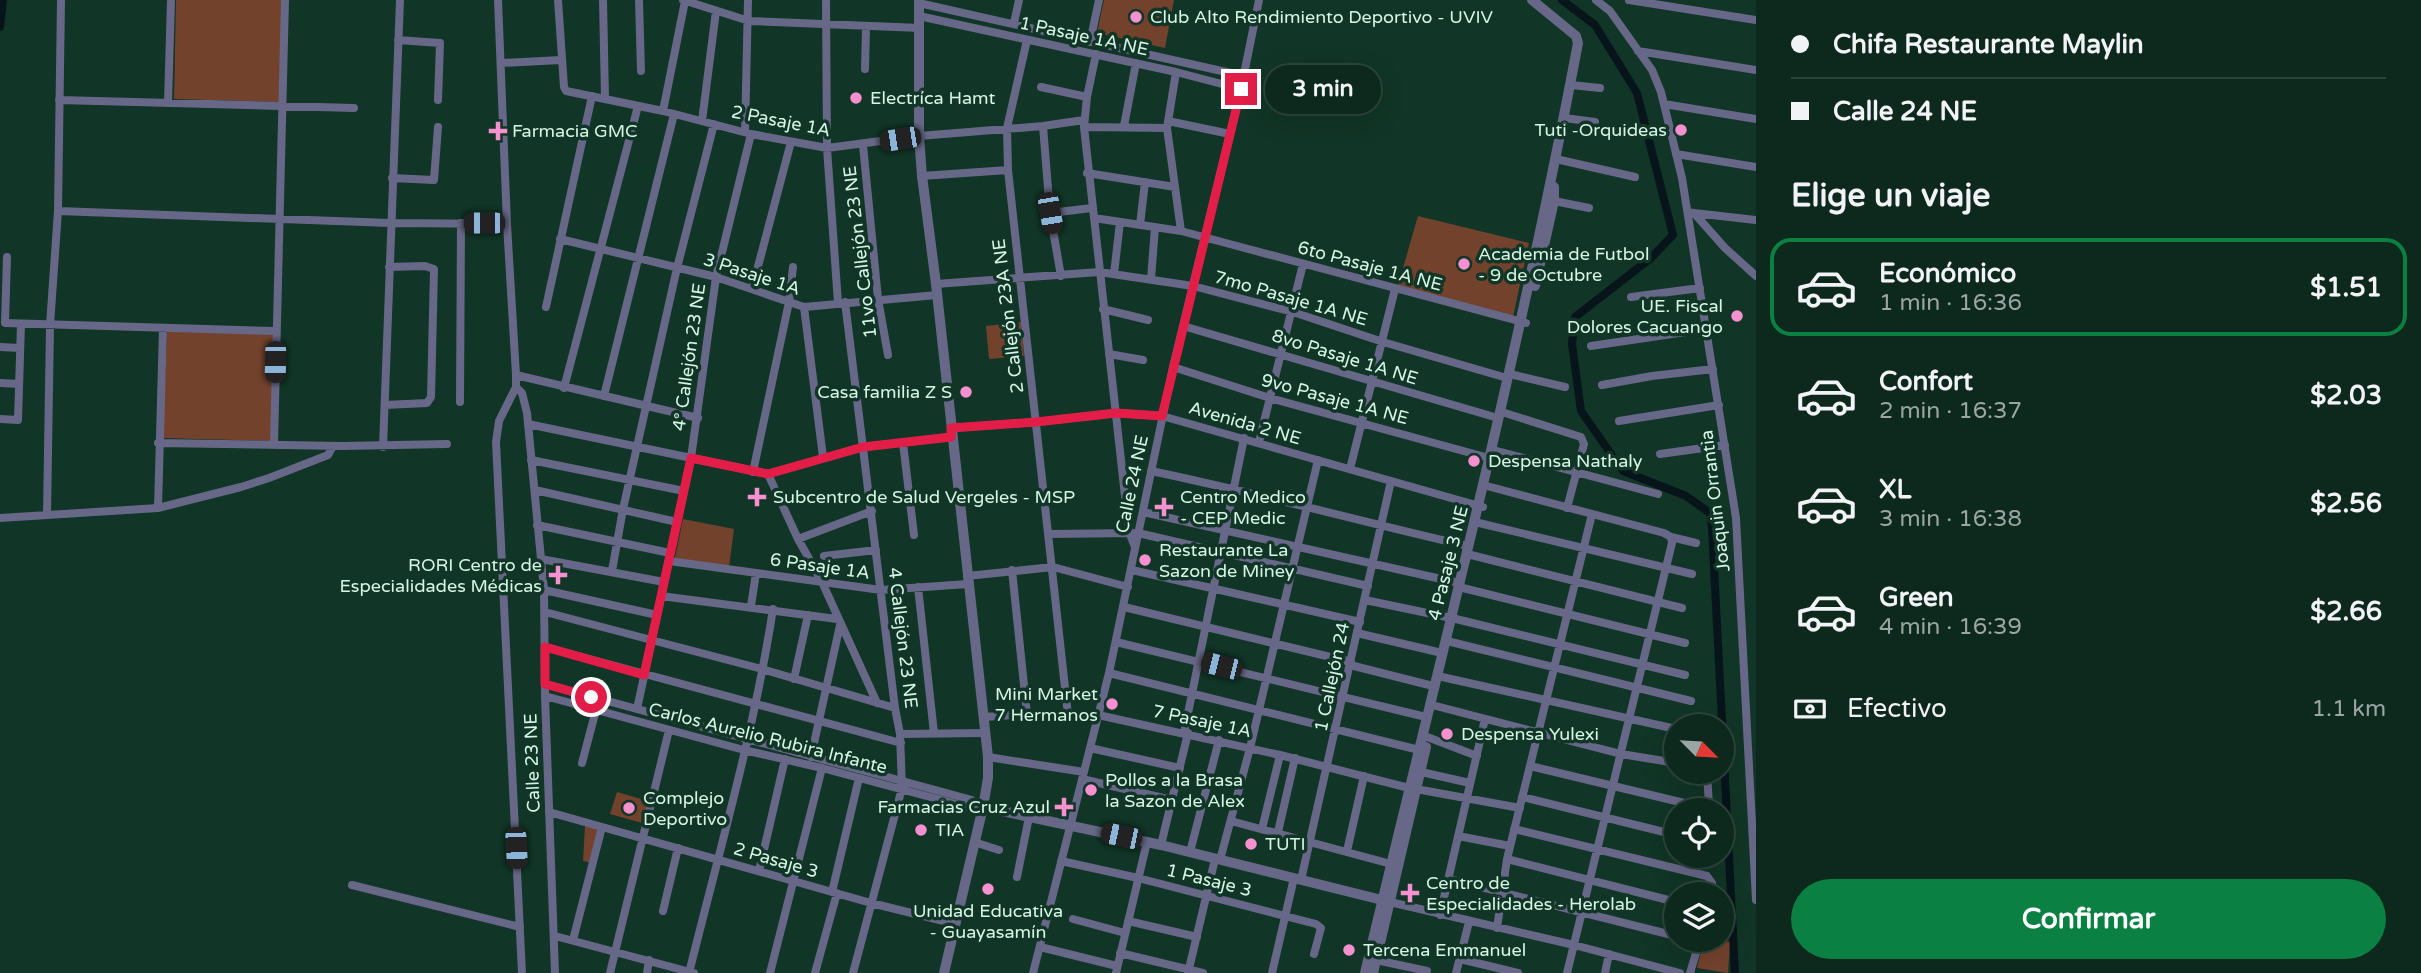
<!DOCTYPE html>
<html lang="es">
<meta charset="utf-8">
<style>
body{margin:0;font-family:"Varela Round",sans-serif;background:#1b3429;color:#f1f3f6;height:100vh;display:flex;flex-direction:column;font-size:26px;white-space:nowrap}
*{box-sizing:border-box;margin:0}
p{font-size:23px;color:#9aa6a3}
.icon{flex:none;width:38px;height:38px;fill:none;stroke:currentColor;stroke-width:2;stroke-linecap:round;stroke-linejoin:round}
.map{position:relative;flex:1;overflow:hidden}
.sheet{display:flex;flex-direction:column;background:#0d281c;width:665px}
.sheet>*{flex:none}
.banner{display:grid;align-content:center;height:154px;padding:0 35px;background:#0d281c}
.needle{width:46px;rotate:114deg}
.fabs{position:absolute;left:1664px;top:714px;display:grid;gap:14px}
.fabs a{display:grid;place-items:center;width:70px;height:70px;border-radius:50%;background:#0d281c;box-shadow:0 7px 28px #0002,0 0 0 2px #2d443b;font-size:35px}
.end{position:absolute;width:32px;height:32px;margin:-16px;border:9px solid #e11d48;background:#fff;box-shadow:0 0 0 4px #fff}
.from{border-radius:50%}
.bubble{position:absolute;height:49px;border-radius:24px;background:#0d281c;box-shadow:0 7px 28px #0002,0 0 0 2px #2d443b;font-size:23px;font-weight:700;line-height:49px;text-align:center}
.car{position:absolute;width:21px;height:42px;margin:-21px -10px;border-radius:9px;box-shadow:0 0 5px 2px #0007;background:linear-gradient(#222 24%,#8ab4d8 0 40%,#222 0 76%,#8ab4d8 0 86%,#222 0)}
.banner b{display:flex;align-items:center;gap:24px;height:66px;font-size:26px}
.banner b+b{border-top:2px solid #2d443b}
.banner i{width:18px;height:18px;background:#f1f3f6}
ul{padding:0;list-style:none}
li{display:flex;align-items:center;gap:21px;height:98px;margin:0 14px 10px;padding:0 21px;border:4px solid transparent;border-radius:21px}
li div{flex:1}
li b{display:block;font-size:26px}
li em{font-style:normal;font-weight:700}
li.on{border-color:#0b8043}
li>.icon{width:63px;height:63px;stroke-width:1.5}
h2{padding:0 35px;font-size:32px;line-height:84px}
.pay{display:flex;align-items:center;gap:18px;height:77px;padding:0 35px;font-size:26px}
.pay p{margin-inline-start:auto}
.primary-button{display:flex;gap:14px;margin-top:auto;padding:14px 35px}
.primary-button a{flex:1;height:80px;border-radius:42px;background:#0b8043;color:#fff;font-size:28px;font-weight:700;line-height:80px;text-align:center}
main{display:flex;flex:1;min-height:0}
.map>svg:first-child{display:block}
.green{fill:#73422d}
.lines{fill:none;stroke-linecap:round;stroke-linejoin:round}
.canal{stroke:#07151a;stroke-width:8}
.minor{stroke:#676787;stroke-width:8}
.tertiary{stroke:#676787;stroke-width:10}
.route{stroke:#e11d48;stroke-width:9}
.poi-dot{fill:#f690cf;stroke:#113526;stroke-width:2.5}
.labels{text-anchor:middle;stroke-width:7;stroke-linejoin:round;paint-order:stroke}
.poi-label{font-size:18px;fill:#d5f6e5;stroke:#113526;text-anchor:start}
.street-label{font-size:18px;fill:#d5f6e5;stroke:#113526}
</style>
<main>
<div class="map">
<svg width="1756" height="973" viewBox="0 0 1756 973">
<rect width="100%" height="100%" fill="#113526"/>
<path class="green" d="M176,0H285L280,102L174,99Z
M1104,0H1174L1165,48L1097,33Z
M1418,216L1529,243L1513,317L1398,285Z
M1021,322L1024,356L989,359L986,326Z
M167,331L275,334L271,441L163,438Z
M683,519L734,529L729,567L675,558Z
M617,792L648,801L642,823L610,814Z
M585,826L600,829L591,863L583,861Z
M1704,940L1730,942L1728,973L1697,968Z"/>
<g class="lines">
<path class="canal" d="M1562,0L1595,25L1637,93L1673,235L1651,258L1575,317L1572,344L1581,411L1623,471L1686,496L1710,513L1712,528L1735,973
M0,27L3,0"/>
<path class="minor" d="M498,0L507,224L516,375V387L499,421L496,442L522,973
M558,0L564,87L566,91L663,111L751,134L827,148L919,136L1043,126L1084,120
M603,0L605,98
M639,0L641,71
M683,0L749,21L920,28
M826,0L827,148L838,303
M1596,0L1610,11L1652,70L1661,92L1682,178L1736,518L1756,900
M1629,0L1756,20
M919,3L1244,76
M919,16L1176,72L1241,89
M1014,23L1019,0
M398,40L440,43L438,100
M1027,40L1007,128L1008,170L1068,715
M1090,42L1099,0
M1638,51L1756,70
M1096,54L1087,97L1084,127L1129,532L1135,547
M501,63L561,60
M865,69L866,27
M1176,72L1167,128L1181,231L1526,323
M1571,85L1600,88
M1041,87L1087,97
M59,100L354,108
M168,103L171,0
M1664,104L1756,119
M663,111L685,1
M1564,118L1595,122
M702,121L716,11
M1168,121L1230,134
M1043,126L1050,213L1061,276
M1124,126L1136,63
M1084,127L1167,128
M745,132L748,0
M863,145L878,299L888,355
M1676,154L1756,167
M1556,159L1635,177
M1087,173L1175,187
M922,176L1008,170
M392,178L434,180L438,127
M1554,201L1589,208
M58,211L390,223L507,224
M1688,212L1694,213L1725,248L1756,276
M1050,213L1092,208
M1694,213L1756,220
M1094,218L1181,231
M1140,225L1145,182
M560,239L716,277L804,307L937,295
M7,257L5,323L275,331
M1114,274L1120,222
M1151,279L1155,227
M936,284L1099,272L1193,286L1293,312L1383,342L1507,378
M752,289L791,142
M1631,297L1700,288
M845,302L895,708L900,734L902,788L853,973
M546,307L592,96
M804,307L823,457
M1103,309L1148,320
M1183,326L1498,418
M1591,346L1706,329
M0,347L20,348
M1109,354L1143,360
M1173,367L1270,398L1489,458
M516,375L698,418
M1514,375L1565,387
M0,383L19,384
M1602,385L1652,376L1713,369
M516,387L522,393L527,413L544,590L545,696L555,973
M564,388L638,106
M604,396L674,114
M460,402L461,223
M385,405L427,403L431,397L434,269L425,266L389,267
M1505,413L1581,437L1584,444L1567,508
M0,419L18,420L21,324
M1619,421L1719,405
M528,424L768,474L863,447L952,437
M951,428L1036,422L1116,413L1162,416L1483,507
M1259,442L1303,264
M158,443L342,446L447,444
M903,443L914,535
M274,444L285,0
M383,447L400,0
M1497,451L1658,494
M1660,454L1725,445
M531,460L684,491
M1350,469L1395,289
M1151,471C1258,493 1362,522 1468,546
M753,472L789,302L793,267
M768,474L798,539L822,582L877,703
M1483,485L1664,533L1671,537L1672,543L1567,973
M535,490L677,522
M158,508L163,328
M1143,512L1459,583
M47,515L50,325L58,211L61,0
M0,518L158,508L241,487L269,478L328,455L333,446
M1479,523L1692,574
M537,525L670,553
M1049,534L1138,533L1368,586
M1671,537L1696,543
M798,539L872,511
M1471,555L1682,608
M824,556L876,550
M541,559L664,582
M669,561L881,590L968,584
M1012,570L1027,714
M1132,570L1360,622
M612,571L623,509L677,268L714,124
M967,576L1053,567L1128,587
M918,587L934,733
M1463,588L1685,643
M544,590L657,615
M661,596L837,619
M1365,600L1451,618
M751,606L756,573
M1124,607L1351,662
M545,612L762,669L895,708
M1456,619L1685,675
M1357,633L1442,653
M1116,642L1426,717
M1451,642L1691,701
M545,647L901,743
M1350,665L1433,686
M1109,673L1419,750
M1442,677L1676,729
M794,679L808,615
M545,684L972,800L983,807
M545,696L744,750L822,768L971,808L983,807
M1436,706L1621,754L1676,763
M637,709L691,458L716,277L751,134
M984,717L1027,714L1098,715L1280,755L1409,788
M1184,733L1244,438
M900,734L986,733
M1422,735L1477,756
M1090,748L1180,768
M811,757L840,625
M988,757L1084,772
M582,763L596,710
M1530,766L1705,808L1709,806L1707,772
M1421,772L1470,783
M1082,779L1172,800
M1416,789L1520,808
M1522,797L1676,835
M549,812L871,903L956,924
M1231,821L1391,864
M1262,829L1280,755
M1514,829L1707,876L1712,883L1711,894
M1278,832L1295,758
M1458,836L1510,846
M974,842L999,850
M1161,845L1188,733
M1347,851L1364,776
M1190,852L1219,740
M1507,859L1676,902
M1220,860L1250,748L1318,460
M1061,861L1138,878L1316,924L1321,928L1314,954
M759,871L785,759
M1017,877L1029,817
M1449,879L1676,936
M1301,880L1391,481
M352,885L520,927
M832,892L859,778
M1390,902L1574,945L1680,973
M663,911L678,848
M1440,915L1485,719
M1073,919L1125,933
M1128,921L1197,937
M1497,928L1507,859L1592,514
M555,936L694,973
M573,940L602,827
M1040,947L1117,966
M1120,953L1203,973
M1460,959L1518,973
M1376,960L1427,971
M610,973L669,730
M647,973L649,960
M689,973C719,852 754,732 773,609
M770,973L822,768
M815,973L837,893
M1033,973L1109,673L1173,367L1241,89L1259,0
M1116,973L1147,842
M1188,973L1215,859
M1272,973L1294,878
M1456,973L1469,922
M1605,973L1609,954
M1690,973L1700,940"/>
<path class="tertiary" d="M919,0V136L922,176L936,284L988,757V778L983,807L944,973
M1535,286L1554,201V187
M983,807L1161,845L1386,901
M1365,973C1439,664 1519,356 1578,43L1576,36L1532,0
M1373,973L1426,747"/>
</g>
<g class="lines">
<path class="route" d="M591,697L545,684V647L644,675L691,458L768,474L863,447L951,437V428L1036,422L1116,413L1162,416L1241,89"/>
</g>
<g class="poi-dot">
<circle cx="1136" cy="17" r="7"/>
<circle cx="856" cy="98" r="7"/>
<circle cx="1681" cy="130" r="7"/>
<path d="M494.5 120.5h7v7h7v7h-7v7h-7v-7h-7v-7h7z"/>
<circle cx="1464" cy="264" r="7"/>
<circle cx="1737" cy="316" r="7"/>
<circle cx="966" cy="392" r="7"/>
<circle cx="1474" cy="461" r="7"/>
<path d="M753.5 486.5h7v7h7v7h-7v7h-7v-7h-7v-7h7z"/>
<path d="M1160.5 496.5h7v7h7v7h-7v7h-7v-7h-7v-7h7z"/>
<circle cx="1145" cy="560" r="7"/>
<path d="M554.5 564.5h7v7h7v7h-7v7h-7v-7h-7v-7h7z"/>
<circle cx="1112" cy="704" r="7"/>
<circle cx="1447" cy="734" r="7"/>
<circle cx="1091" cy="790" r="7"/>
<path d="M1060.5 796.5h7v7h7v7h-7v7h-7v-7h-7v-7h7z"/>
<circle cx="629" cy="808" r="7"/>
<circle cx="921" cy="830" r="7"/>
<circle cx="1251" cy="844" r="7"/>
<circle cx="988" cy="889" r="7"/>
<path d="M1406.5 882.5h7v7h7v7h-7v7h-7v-7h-7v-7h7z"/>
<circle cx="1349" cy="950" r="7"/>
</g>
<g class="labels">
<g class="poi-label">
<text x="1150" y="23">Club Alto Rendimiento Deportivo - UVIV</text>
<text x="870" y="104">Electríca Hamt</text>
<text x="1667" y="136" text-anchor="end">Tuti -Orquideas</text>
<text x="512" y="137">Farmacia GMC</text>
<text x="1478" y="260">Academia de Futbol<tspan x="1478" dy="21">- 9 de Octubre</tspan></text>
<text x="1723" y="312" text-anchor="end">UE. Fiscal<tspan x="1723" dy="21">Dolores Cacuango</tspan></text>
<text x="952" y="398" text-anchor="end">Casa familia Z S</text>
<text x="1488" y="467">Despensa Nathaly</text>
<text x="773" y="503">Subcentro de Salud Vergeles - MSP</text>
<text x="1180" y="503">Centro Medico<tspan x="1180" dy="21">- CEP Medic</tspan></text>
<text x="1159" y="556">Restaurante La<tspan x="1159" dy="21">Sazon de Miney</tspan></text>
<text x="542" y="571" text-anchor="end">RORI Centro de<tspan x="542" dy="21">Especialidades Médicas</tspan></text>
<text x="1098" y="700" text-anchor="end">Mini Market<tspan x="1098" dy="21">7 Hermanos</tspan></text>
<text x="1461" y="740">Despensa Yulexi</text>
<text x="1105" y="786">Pollos a la Brasa<tspan x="1105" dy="21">la Sazon de Alex</tspan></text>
<text x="643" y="804">Complejo<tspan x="643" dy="21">Deportivo</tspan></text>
<text x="1050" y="813" text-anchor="end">Farmacias Cruz Azul</text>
<text x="935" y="836">TIA</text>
<text x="1265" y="850">TUTI</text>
<text x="1426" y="889">Centro de<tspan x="1426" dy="21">Especialidades - Herolab</tspan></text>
<text x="988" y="917" text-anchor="middle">Unidad Educativa<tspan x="988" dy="21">- Guayasamín</tspan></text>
<text x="1363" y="956">Tercena Emmanuel</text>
</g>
<g class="street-label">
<text transform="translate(1084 36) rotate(12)" y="6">1 Pasaje 1A NE</text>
<text transform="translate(781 121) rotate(11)" y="6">2 Pasaje 1A</text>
<text transform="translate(860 252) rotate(-97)" y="6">11vo Callejón 23 NE</text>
<text transform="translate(1370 266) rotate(15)" y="6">6to Pasaje 1A NE</text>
<text transform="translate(752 274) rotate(18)" y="6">3 Pasaje 1A</text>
<text transform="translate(1291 298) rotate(16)" y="6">7mo Pasaje 1A NE</text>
<text transform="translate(1008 316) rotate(-97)" y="6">2 Callejón 23A NE</text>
<text transform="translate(689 357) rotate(-82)" y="6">4° Callejón 23 NE</text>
<text transform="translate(1345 357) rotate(17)" y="6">8vo Pasaje 1A NE</text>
<text transform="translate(1335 399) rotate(15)" y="6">9vo Pasaje 1A NE</text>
<text transform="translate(1245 423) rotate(16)" y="6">Avenida 2 NE</text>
<text transform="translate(1132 484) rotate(-78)" y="6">Calle 24 NE</text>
<text transform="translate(1715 501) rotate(-97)" y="6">Joaquin Orrantia</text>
<text transform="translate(1448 563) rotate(-76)" y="6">4 Pasaje 3 NE</text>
<text transform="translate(820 566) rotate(8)" y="6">6 Pasaje 1A</text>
<text transform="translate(903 638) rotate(83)" y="6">4 Callejón 23 NE</text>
<text transform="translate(1332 677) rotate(-78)" y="6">1 Callejón 24</text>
<text transform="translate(1202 721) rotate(12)" y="6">7 Pasaje 1A</text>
<text transform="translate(768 738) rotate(14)" y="6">Carlos Aurelio Rubira Infante</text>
<text transform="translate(532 763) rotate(-92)" y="6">Calle 23 NE</text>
<text transform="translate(776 860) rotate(16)" y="6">2 Pasaje 3</text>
<text transform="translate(1209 880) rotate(14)" y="6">1 Pasaje 3</text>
</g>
</g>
</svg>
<div class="fabs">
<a><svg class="needle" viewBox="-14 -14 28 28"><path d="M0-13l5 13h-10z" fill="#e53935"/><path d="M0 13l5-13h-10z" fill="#9aa6a3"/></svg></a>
<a><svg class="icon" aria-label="locate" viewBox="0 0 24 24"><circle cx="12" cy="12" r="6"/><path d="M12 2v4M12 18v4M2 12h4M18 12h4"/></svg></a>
<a><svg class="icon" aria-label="layers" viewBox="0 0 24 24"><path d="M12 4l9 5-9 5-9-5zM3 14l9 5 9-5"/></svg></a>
</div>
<i class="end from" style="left:591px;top:697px"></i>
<i class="end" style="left:1241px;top:89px"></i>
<div class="bubble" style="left:1265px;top:65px;width:116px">3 min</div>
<i class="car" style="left:900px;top:139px;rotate:261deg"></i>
<i class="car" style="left:1050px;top:213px;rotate:170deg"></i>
<i class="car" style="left:484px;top:223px;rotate:270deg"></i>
<i class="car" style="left:275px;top:362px;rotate:181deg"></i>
<i class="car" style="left:1221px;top:666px;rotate:284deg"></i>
<i class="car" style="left:1121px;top:836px;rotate:282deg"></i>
<i class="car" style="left:516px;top:848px;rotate:177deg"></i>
</div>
<section class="sheet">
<div class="banner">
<b><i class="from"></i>Chifa Restaurante Maylin</b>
<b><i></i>Calle 24 NE</b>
</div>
<h2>Elige un viaje</h2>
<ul>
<li class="on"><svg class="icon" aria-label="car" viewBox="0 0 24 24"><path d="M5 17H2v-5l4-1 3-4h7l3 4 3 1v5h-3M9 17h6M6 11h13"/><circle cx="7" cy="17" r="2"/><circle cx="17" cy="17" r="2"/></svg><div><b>Económico</b><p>1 min · 16:36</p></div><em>$1.51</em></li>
<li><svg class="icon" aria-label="car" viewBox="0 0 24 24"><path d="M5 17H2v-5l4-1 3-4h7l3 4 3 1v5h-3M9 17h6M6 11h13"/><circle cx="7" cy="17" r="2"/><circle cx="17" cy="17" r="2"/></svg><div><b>Confort</b><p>2 min · 16:37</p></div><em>$2.03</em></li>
<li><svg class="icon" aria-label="car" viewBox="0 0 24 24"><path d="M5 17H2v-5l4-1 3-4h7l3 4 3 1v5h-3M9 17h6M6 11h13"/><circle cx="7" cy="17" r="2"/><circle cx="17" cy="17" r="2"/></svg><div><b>XL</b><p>3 min · 16:38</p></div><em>$2.56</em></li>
<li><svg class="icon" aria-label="car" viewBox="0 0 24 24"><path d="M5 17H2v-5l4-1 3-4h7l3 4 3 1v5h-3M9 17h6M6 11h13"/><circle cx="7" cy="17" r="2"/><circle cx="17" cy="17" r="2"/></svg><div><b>Green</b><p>4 min · 16:39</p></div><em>$2.66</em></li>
</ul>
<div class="pay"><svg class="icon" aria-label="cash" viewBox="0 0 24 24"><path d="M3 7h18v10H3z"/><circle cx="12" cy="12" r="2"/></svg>Efectivo<p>1.1 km</p></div>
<div class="primary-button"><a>Confirmar</a></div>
</section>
</main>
